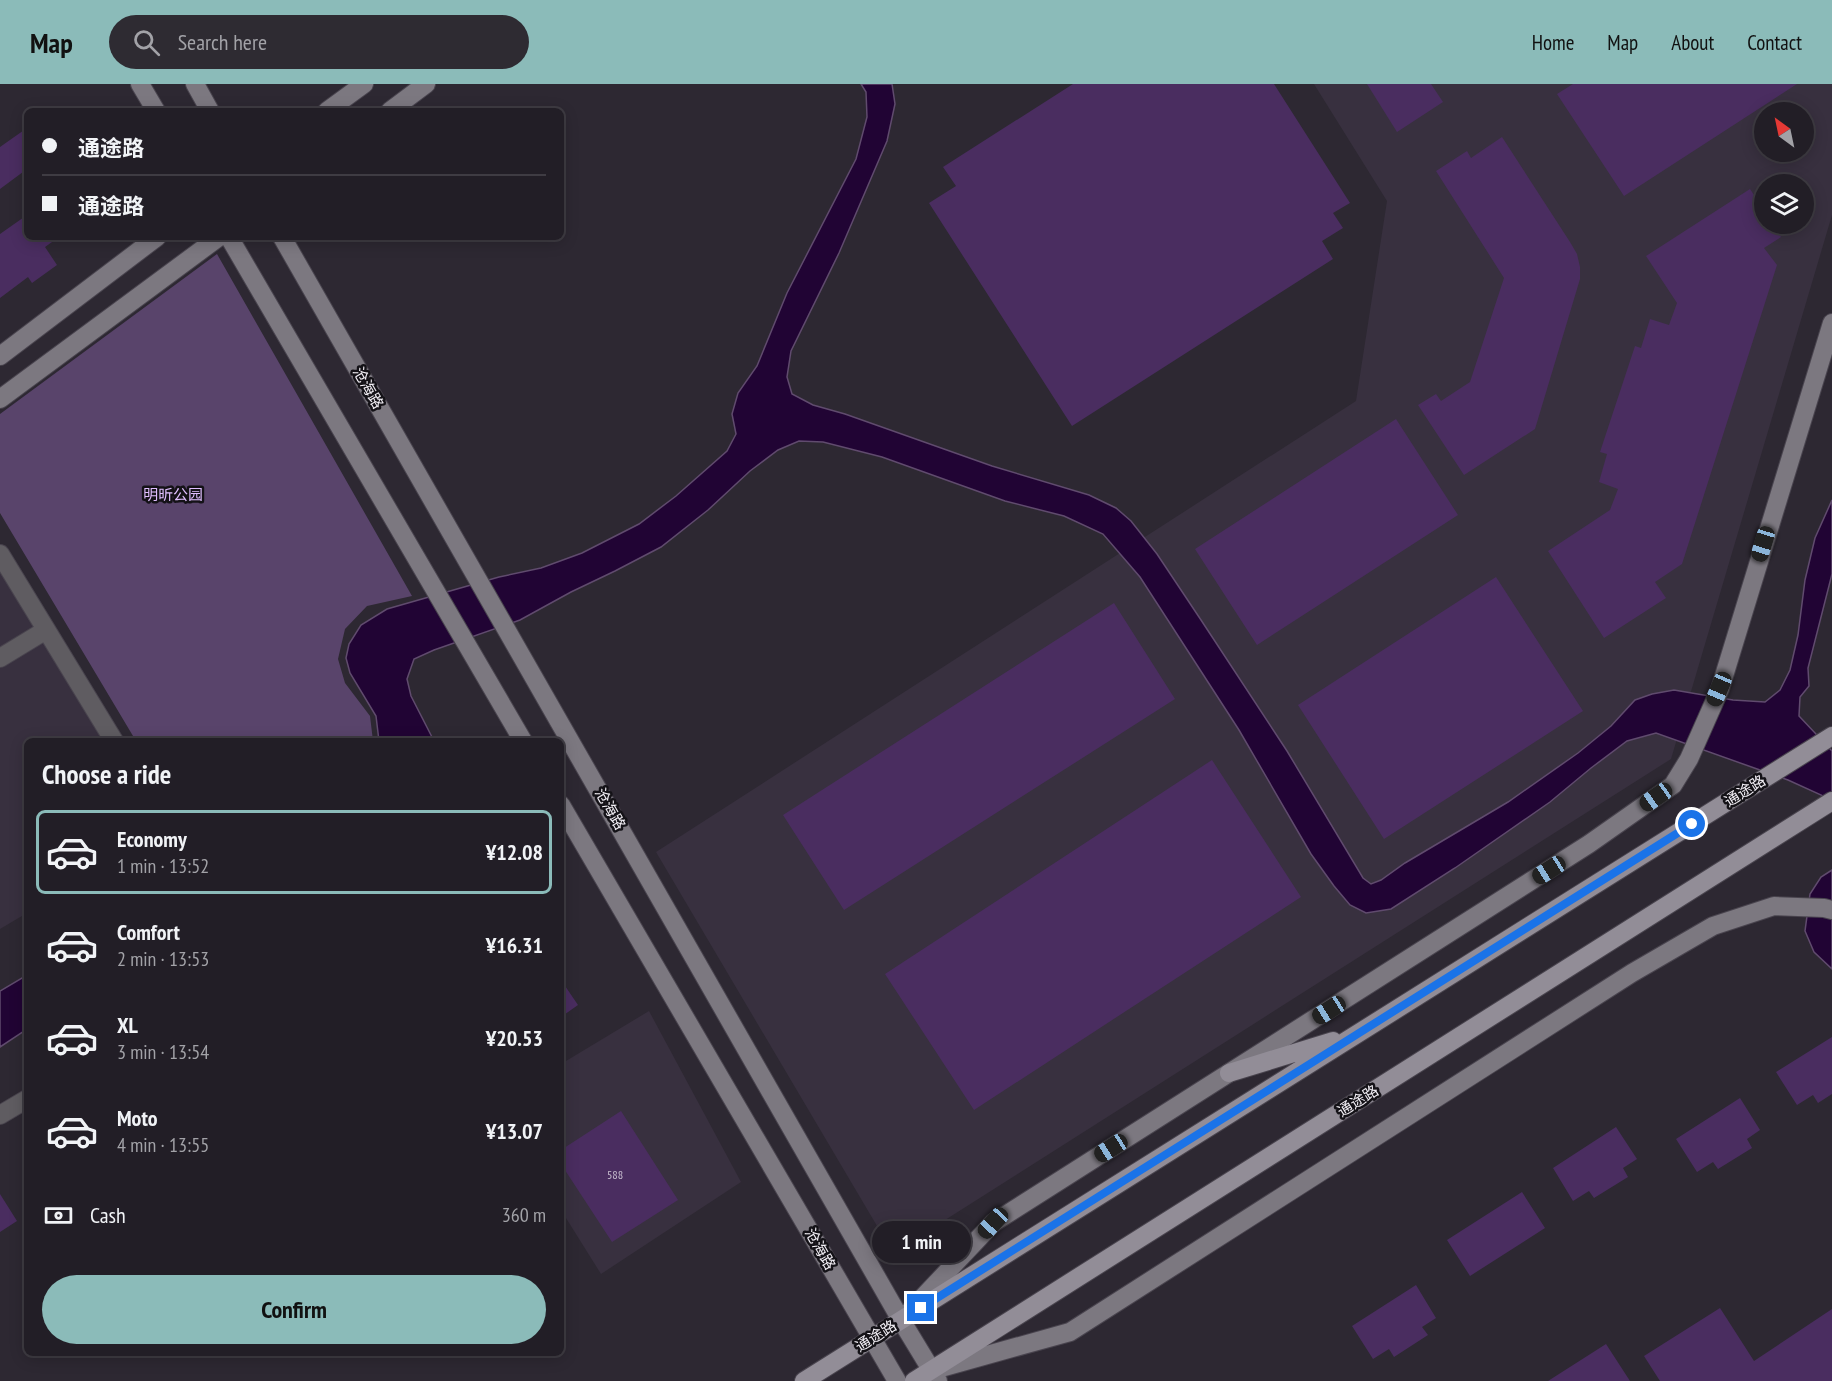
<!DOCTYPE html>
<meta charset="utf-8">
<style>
body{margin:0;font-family:"PT Sans Narrow","Noto Sans SC",sans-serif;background:#2e2b32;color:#f1f3f6;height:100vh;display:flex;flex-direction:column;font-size:22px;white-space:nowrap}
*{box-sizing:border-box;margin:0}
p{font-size:20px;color:#a2a2a7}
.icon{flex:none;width:33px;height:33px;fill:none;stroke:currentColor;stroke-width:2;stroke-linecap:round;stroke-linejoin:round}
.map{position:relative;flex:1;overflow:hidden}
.drawer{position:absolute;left:24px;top:654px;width:540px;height:618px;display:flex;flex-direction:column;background:#221e26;border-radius:9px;box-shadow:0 3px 15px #0003,0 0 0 2px #3f3c43}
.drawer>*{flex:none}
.guide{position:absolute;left:24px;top:24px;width:540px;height:132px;border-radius:9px;box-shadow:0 3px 15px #0003,0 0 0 2px #3f3c43;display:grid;align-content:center;height:132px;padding:0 18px;background:#221e26}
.needle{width:39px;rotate:327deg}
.controls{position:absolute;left:1754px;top:18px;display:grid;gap:12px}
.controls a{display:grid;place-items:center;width:60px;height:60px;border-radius:50%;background:#221e26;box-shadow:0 3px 15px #0003,0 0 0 2px #3f3c43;font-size:30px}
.end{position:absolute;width:27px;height:27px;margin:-14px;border:8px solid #1a73e8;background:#fff;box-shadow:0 0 0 3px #fff}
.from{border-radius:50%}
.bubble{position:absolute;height:42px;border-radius:21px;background:#221e26;box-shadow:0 3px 15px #0003,0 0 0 2px #3f3c43;font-size:20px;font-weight:700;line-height:42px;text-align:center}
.car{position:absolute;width:18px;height:36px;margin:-18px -9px;border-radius:8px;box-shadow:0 0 4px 2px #0007;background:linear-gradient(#222 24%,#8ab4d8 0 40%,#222 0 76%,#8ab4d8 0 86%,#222 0)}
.guide b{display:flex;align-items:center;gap:21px;height:57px;font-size:22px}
.guide b+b{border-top:2px solid #3f3c43}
.guide i{width:15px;height:15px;background:#f1f3f6}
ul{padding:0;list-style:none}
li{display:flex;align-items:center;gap:18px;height:84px;margin:0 12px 9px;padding:0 6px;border:3px solid transparent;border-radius:9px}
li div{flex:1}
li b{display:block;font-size:22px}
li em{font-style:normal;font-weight:700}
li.on{border-color:#8bbbb9}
li>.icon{width:54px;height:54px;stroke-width:1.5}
h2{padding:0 18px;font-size:27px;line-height:72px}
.pay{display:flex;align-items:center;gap:15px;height:66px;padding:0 18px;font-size:22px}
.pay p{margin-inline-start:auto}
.cta{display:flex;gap:12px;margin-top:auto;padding:12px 18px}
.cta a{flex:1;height:69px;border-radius:36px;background:#8bbbb9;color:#111;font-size:24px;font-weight:700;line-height:69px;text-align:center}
header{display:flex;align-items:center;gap:36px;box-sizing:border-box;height:84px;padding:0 30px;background:#8bbbb9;color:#111}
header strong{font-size:28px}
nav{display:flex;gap:33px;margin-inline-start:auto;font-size:21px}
.search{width:420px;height:54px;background:#2e2b32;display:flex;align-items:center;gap:15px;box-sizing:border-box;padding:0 21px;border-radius:33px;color:#a2a2a7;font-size:22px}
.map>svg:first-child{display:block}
.built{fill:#38303f;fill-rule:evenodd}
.green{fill:#59446b}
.water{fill:#210434;stroke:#604b6e;stroke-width:1.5}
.building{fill:#4a2d60}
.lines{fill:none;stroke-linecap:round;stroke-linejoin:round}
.street-casing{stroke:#49444e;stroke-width:20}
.secondary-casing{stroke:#49444e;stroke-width:20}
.primary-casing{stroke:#49444e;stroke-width:20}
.street{stroke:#5f5c61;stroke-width:18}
.secondary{stroke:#7c7880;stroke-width:18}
.primary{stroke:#928d97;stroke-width:18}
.route{stroke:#1a73e8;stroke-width:8}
.labels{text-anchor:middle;stroke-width:5;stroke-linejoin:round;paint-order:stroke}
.number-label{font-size:12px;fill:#cac0d1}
.street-label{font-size:15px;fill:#f4f1f7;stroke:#141217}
.park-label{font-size:15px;fill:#e0beff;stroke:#141217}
</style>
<header>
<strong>Map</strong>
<div class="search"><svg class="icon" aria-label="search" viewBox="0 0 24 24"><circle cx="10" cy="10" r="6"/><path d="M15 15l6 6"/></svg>Search here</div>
<nav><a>Home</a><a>Map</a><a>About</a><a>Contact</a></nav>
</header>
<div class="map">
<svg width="1832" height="1297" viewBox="0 0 1832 1297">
<rect width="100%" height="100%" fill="#2d2832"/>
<path class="built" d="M1314,0H1832V131L1671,675L893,1169L656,768L1356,317L1387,117ZM1764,28H1803V68H1764ZM1764,100H1803V140H1764Z
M0,479L39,543L0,567Z
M46,551L109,657H27V829L0,845V579Z
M649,927L741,1098L601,1190L561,1126V980Z"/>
<path class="green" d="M217,170L412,512L367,522L345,545L338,575L345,599L370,632L373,657H136L0,429V330Z"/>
<path class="water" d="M861,0H892L895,20L887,57L839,169L791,267L787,293L792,310L813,321L845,330L992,382L1089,411L1116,424L1131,437L1157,470L1201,536L1287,667L1363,794L1371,800L1381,796L1405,779L1508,718L1578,669L1611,642L1635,616L1652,610L1674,606L1733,616L1765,618L1780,606L1790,586L1798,551L1805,496L1815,454L1832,416V490L1808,584L1809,602L1800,613L1799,632L1832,667V716L1788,696L1656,649L1627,657L1591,684L1550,718L1455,784L1391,825L1366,829L1350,821L1334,802L1311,770L1239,646L1140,493L1103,450L1064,432L1005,417L882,373L823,358L799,357L778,366L750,387L708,426L661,463L615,487L571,508L520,536L434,566L414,575L407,595L411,612L434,657H379L376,632L350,589L346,574L349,560L361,541L387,525L499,493L541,484L582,469L639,440L676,412L727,367L736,350L732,330L738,309L757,282L787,209L856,75L867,33L866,8Z
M1832,786V885L1814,868L1805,847L1810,810L1821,793Z
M27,891V945L0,963V907Z"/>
<path class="building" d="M1073,0H1274L1350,119L1333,129L1343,144L1322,157L1333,175L1072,342L929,119L956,102L943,83Z
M1367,0H1431L1443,18L1397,48Z
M1573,0H1797L1624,112L1557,10Z
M27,44V85L0,105V63Z
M1502,53L1570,158L1577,170L1580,183V195L1535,345L1464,391L1418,321L1436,310L1441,317L1470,298L1504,194L1436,87L1467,67L1471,74Z
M1750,105L1764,126V140H1772L1781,153L1764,164L1777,181L1682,480L1655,498L1666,514L1604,554L1548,467L1610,426L1618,405L1599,398L1607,370L1600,368L1635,262L1641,264L1650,235L1669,241L1677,219L1646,172Z
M27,131V153H59L45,163L57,181L32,199L28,193L0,214V150Z
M1396,335L1458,431L1257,561L1195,465Z
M1496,493L1583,627L1384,755L1298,621Z
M1114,519L1175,615L844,826L783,731Z
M1212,676L1301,813L974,1026L885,890Z
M561,896L578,921L561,933Z
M1832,953V1010L1818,1019L1813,1011L1797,1021L1776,988Z
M1740,1014L1760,1046L1747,1055L1752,1064L1718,1085L1713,1078L1697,1088L1676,1055Z
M621,1027L678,1116L612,1158L561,1080V1066Z
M1616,1043L1637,1075L1623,1084L1628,1093L1594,1114L1589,1107L1573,1117L1553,1084Z
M1522,1108L1545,1144L1470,1192L1447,1156Z
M0,1110L17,1137L0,1148Z
M1416,1201L1436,1234L1422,1243L1428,1251L1394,1273L1389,1265L1373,1275L1352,1242Z
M1720,1224L1754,1277L1832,1225V1297H1660L1644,1272Z
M1606,1260L1630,1297H1548Z"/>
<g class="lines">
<g class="street-casing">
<path id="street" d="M0,470L114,657
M0,574L46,546
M0,1031L27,1015"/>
</g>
<g class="secondary-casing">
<path id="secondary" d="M140,0L156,27
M195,0L210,27
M327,27L364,0
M390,27L426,0
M229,153L523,657
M282,153L901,1236L938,1297
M0,272L157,153
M0,315L219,153
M561,721L897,1297
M909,1228L993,1139L1589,760L1673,701L1689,675L1720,605L1832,239
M937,1285L1070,1248L1632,889L1713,842L1774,822L1824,824L1832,826"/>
</g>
<g class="primary-casing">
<path id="primary" d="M1229,989L1333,957
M804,1297L1832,652
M914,1297L1832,717"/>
</g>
<use href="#street" class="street"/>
<use href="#secondary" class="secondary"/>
<use href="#primary" class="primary"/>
</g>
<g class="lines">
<path class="route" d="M921,1224L1692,740"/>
</g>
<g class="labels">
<g class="number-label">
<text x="615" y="1095">588</text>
</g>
<g class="street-label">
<text transform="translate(368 304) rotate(60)" y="5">沧海路</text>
<text transform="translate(1745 707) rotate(-32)" y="5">通途路</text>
<text transform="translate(610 725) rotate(60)" y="5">沧海路</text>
<text transform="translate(1358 1017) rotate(-32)" y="5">通途路</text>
<text transform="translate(820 1165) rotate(60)" y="5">沧海路</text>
<text transform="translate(876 1252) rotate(-32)" y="5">通途路</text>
</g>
<g class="park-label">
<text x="173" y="416">明昕公园</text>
</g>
</g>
</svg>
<div class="controls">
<a><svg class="needle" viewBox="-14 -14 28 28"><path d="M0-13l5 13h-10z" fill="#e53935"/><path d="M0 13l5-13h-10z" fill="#a2a2a7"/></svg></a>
<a><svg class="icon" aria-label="layers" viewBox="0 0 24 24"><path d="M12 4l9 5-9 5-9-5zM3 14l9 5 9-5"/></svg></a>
</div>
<i class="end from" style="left:1692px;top:740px"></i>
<i class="end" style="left:921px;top:1224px"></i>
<div class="bubble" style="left:872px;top:1137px;width:99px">1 min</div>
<i class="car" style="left:1763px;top:460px;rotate:197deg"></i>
<i class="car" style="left:1719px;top:605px;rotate:203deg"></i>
<i class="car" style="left:1656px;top:713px;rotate:235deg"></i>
<i class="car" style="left:1549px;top:786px;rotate:238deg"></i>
<i class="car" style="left:1329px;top:926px;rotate:238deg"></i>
<i class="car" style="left:1111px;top:1064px;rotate:238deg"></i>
<i class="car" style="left:993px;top:1139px;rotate:223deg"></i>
<div class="guide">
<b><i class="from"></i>通途路</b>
<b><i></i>通途路</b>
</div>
<section class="drawer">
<h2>Choose a ride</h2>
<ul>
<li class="on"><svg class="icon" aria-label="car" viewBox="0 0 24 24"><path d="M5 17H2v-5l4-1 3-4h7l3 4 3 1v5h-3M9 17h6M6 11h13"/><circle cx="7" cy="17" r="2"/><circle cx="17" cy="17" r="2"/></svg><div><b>Economy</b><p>1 min · 13:52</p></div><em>¥12.08</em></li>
<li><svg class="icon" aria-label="car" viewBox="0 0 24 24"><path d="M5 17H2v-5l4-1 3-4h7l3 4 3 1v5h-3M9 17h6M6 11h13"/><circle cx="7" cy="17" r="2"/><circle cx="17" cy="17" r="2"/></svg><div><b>Comfort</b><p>2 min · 13:53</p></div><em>¥16.31</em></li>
<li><svg class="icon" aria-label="car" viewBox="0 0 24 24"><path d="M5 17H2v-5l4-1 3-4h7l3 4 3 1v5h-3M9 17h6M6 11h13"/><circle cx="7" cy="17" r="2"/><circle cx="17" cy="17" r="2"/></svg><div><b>XL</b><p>3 min · 13:54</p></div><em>¥20.53</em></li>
<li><svg class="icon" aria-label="car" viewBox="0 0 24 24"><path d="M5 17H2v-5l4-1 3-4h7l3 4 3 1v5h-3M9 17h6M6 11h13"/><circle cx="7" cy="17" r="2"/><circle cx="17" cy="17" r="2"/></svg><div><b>Moto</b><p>4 min · 13:55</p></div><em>¥13.07</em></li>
</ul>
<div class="pay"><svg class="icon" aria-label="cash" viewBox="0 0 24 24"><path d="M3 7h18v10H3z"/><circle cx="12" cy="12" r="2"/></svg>Cash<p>360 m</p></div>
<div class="cta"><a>Confirm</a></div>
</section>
</div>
